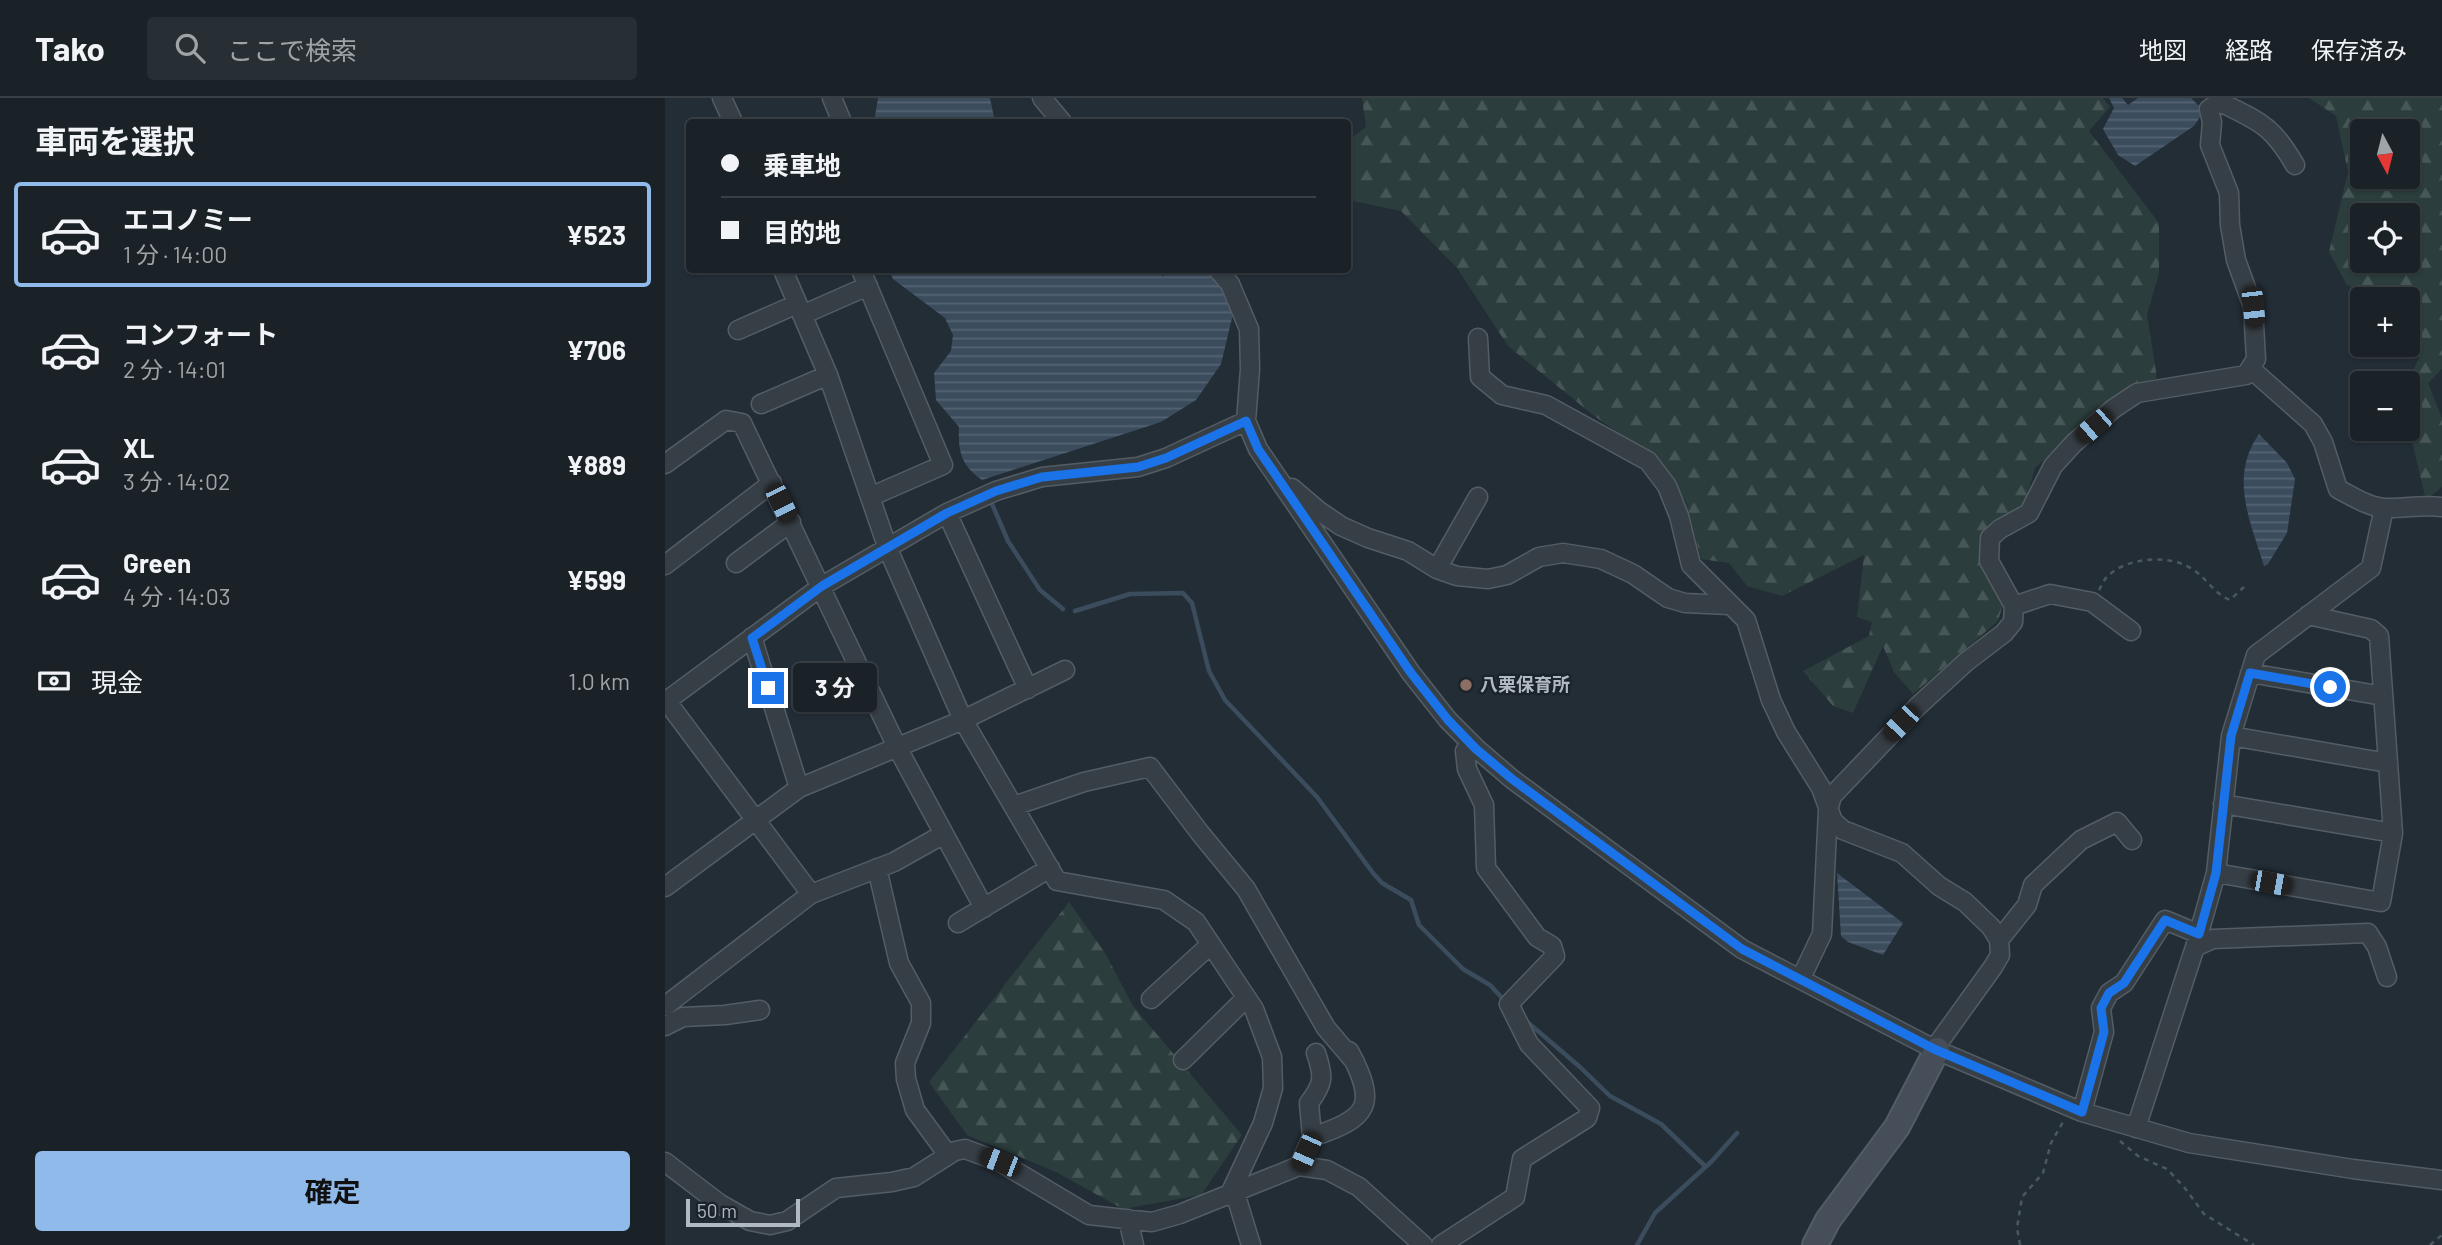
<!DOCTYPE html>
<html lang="ja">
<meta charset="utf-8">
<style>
body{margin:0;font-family:Barlow,"Noto Sans JP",sans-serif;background:#272f34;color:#f1f3f6;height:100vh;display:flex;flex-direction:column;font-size:26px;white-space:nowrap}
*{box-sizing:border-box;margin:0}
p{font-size:23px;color:#9fa4a8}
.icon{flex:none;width:38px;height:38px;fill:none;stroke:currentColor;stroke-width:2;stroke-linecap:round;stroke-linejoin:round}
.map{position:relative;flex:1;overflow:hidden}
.drawer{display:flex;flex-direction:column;background:#1a2228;width:665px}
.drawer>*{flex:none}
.banner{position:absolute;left:21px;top:21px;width:665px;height:154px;border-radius:7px;box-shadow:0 2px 5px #0004,0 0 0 2px #383f45;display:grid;align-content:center;height:154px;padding:0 35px;background:#1a2228}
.needle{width:46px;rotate:173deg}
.controls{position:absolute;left:1685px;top:21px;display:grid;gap:14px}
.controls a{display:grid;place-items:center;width:70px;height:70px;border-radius:7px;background:#1a2228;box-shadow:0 2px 5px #0004,0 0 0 2px #383f45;font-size:35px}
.scale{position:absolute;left:21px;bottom:18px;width:114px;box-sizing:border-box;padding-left:7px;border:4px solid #b1bac3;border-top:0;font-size:19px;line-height:24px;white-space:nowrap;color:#b1bac3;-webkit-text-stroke:5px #1c242b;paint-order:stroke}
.end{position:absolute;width:32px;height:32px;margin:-16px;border:9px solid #1a73e8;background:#fff;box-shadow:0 0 0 4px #fff}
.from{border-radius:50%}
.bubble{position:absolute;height:49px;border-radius:7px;background:#1a2228;box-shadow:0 2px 5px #0004,0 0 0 2px #383f45;font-size:23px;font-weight:700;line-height:49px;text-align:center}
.car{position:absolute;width:21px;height:42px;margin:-21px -10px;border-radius:9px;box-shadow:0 0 5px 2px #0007;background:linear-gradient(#222 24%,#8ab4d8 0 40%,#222 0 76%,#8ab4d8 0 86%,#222 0)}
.banner b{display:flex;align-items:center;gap:24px;height:66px;font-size:26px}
.banner b+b{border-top:2px solid #383f45}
.banner i{width:18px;height:18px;background:#f1f3f6}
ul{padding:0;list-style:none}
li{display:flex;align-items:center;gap:21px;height:105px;margin:0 14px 10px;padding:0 21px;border:4px solid transparent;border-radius:7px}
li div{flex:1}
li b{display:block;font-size:26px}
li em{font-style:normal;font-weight:700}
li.selected{border-color:#8fbaea}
li>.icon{width:63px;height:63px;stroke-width:1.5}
h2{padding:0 35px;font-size:32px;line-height:84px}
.pay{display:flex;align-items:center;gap:18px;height:77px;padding:0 35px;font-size:26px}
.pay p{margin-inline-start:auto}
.action{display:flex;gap:14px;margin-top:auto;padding:14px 35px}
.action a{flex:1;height:80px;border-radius:7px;background:#8fbaea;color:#111;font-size:28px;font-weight:700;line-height:80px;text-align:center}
header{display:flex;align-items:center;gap:42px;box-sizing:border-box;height:98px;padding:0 35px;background:#1a2228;border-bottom:2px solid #383f45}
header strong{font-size:33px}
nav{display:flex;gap:38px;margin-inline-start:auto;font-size:24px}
.search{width:490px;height:63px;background:#272f34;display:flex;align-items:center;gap:18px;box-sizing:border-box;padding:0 24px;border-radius:7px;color:#9fa4a8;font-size:26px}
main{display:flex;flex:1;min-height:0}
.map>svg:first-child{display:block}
.forest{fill:url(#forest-firs);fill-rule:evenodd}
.water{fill:url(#water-rules)}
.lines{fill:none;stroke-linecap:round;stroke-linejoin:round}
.stream{stroke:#3b4c5d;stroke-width:4.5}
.street-casing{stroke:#545d64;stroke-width:21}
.secondary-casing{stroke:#545d64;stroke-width:28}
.path{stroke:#4a5a5b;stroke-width:2.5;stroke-dasharray:5 5;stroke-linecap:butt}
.street{stroke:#373f46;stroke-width:18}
.secondary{stroke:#454e59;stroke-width:24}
.route{stroke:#1a73e8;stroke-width:9}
.education-dot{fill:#8d6e63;stroke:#1c242b;stroke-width:2.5}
.labels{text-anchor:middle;stroke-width:5;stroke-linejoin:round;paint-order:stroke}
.poi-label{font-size:18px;font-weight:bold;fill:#b1bac3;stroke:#1c242b;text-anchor:start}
</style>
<header>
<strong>Tako</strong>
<div class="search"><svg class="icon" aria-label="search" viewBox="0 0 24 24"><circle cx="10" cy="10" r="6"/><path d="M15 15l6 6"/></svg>ここで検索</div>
<nav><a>地図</a><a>経路</a><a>保存済み</a></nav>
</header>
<main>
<section class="drawer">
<h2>車両を選択</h2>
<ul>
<li class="selected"><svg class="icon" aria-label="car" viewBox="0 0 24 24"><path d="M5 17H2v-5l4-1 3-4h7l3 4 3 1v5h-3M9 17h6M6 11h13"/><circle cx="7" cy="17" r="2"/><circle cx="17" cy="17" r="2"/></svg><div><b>エコノミー</b><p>1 分 · 14:00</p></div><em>¥523</em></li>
<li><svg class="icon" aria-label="car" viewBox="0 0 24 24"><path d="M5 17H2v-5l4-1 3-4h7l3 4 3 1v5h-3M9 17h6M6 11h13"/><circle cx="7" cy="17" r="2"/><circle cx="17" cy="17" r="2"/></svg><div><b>コンフォート</b><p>2 分 · 14:01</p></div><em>¥706</em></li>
<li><svg class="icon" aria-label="car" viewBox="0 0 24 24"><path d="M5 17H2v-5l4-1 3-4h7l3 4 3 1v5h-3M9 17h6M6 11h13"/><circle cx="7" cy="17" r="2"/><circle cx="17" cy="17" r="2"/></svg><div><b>XL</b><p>3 分 · 14:02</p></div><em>¥889</em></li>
<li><svg class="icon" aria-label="car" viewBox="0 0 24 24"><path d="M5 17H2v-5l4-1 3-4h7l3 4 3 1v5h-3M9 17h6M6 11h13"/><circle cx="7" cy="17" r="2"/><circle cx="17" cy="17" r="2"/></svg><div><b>Green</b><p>4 分 · 14:03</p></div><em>¥599</em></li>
</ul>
<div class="pay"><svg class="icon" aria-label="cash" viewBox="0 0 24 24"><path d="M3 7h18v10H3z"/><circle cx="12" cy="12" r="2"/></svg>現金<p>1.0 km</p></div>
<div class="action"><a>確定</a></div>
</section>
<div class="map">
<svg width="1777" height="1147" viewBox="0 0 1777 1147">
<defs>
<pattern id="forest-firs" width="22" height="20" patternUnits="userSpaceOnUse" patternTransform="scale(1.75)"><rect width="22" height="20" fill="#2b3d3c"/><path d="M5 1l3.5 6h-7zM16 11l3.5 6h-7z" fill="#475757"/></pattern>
<pattern id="water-rules" width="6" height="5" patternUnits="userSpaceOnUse" patternTransform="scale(1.75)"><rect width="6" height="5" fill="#3b4c5d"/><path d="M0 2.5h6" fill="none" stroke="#556473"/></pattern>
</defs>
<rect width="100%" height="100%" fill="#232d36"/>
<path class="forest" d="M697,0H1438L1445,9L1424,33L1494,125V176L1482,216L1492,280L1477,285L1438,307L1370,370L1358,411L1318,459L1338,506L1333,523L1248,596L1229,574L1218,548L1188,615L1168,608L1138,573L1204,538L1207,524L1192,519L1199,457L1117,498L1082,488L1064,465L1036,461L1021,403L989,361L928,317L843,248L792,170L736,113L683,102V43L701,29Z
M1644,0H1777V271L1763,285L1777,320V389L1761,402L1743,327V285H1737L1748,273L1754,260L1743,223V201H1728L1723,193L1706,197L1682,187L1664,154L1683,74L1671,18ZM1698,33H1743V79H1698ZM1698,117H1743V163H1698Z
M404,804L440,855L468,908L577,1037L536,1097L458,1111L391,1074L302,1037L264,984Z"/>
<path class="water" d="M213,0H325L330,24H209Z
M1444,0H1457L1463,7L1473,0H1526L1539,13L1529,28L1470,68L1453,57L1438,31L1449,10Z
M224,172H488L498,178L504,172H539L556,188L568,216L556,266L531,302L496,324L317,382C296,367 293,354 294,329L271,302L269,275L286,253L288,237L280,220L228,181Z
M1594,336L1622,365L1630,381L1622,435L1603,466L1599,468C1585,422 1564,379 1594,336Z
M1172,775L1238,825L1218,857L1183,844L1176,838Z"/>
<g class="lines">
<path class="stream" d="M324,399L343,443L375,492L398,511
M410,513L465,496L518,495L527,505L544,573L560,602L652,699L708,775L717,785L746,802L754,827L798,871L825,887L839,902
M860,922L915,969L945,998L996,1026L1040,1068
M972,1147L990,1115L1047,1063L1072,1035"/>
<g class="street-casing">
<path id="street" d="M57,0L68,24
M167,0L177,24
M377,0L397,24
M118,172L163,277L223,451L298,622L392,783L499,802L531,824L589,911L607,959L608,990L598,1025L564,1098
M196,172L278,367L205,399
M553,172L565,186L584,231L585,271L581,323L593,351L746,575L783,622L812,651L847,681L1077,851L1269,951L1417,1014L1524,1045L1688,1071L1777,1082
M137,217L203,188
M73,232L132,206
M813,240L815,279L837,297L881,307L983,363L1002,388L1014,418L1026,467L1081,522L1106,602L1121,634L1156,690L1168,723L1178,732L1237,755L1274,788L1300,804L1326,829L1334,842L1335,857L1328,869L1269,951
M1586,271L1648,326L1658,344L1673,391C1687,398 1703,409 1720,410C1740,411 1756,406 1777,409
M96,306L163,277
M0,366L61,322L77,325L232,649L319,810
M627,390L654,413L676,428L703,440L743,453L772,471L792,478L823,481L842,477L874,459L898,455L936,461L968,476L1003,500L1020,505L1064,507
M282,415L363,591
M71,465L126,424
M0,467L107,385
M772,471L813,399
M1349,508L1385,496L1427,504L1466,533
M87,539L134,690
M1585,575L1718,598
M0,601L146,796
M0,604L157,488L282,415L331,393L377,379L473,369L501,360L581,323
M1566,638L1723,665
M1558,706L1728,735
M349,708L419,684L485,669L535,735L581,791L661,930L690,964
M212,770L234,865L256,905V925L240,965L241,981L250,1012L283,1057
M1551,775L1716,804L1728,735L1714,538L1706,531L1643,517
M0,789L134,690L298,622L400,572
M293,825L385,770
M1334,842L1362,807L1368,787L1416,742L1452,724L1467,742
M1530,849L1548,841L1703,835L1712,849L1722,879
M1136,880L1157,836L1163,712L1167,698L1253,608L1301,564L1339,535L1348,524L1349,508L1324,463L1325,440L1335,431L1364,415L1388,368L1409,345L1448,311L1472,295L1581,277L1591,261L1588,209L1571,162L1565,127L1564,95L1545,47L1547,24L1544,11L1555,4C1595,24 1607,27 1630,67
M486,901L546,846
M0,908L146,796L229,764L279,736
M0,928L18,919L60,917L95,912
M518,962L581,900
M1417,1014L1439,934L1436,910L1444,895L1459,885L1500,822L1534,836
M1471,1030L1530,849L1551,775L1566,638L1591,557L1706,470L1719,410
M647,1039C704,1020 713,1007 684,953
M0,1064L55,1106L85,1123L105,1127L122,1123L171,1090L227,1084L249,1079L290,1053L300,1051L335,1064L424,1117L487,1124L515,1116L634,1068L662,1072L694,1089L758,1147
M634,1068L647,1039L644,1005C659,985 659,979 651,955
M570,1095L586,1147
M463,1121L469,1147
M776,1147L850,1099L857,1061L922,1020L925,1010L864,946L844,906L890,858L887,848L872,839L821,770L819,707L802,671L800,653L805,645"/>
</g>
<g class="secondary-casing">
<path id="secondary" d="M1150,1147L1163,1122L1232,1029L1272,952"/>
</g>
<path class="path" d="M1434,492C1437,487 1439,481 1443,478C1462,459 1505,456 1527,471C1542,480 1548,495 1565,502L1581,487
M1455,1043L1473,1058L1502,1071L1519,1089L1539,1116L1589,1147
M1355,1147L1352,1130L1357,1099L1378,1075L1386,1045L1398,1024
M1765,1147L1777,1137"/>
<use href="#street" class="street"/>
<use href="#secondary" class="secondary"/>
</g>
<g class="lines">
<path class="route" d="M103,590L87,540L157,488L282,415L331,393L377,379L473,369L501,360L581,323L593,351L746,575L783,622L811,651L847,681L1077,851L1269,951L1417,1014L1439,934L1436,910L1444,895L1459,885L1500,822L1534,836L1551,775L1566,638L1585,575L1665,589"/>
</g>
<circle class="education-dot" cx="801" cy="587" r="7"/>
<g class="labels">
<g class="poi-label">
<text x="815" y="593">八栗保育所</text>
</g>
</g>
</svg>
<div class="controls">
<a><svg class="needle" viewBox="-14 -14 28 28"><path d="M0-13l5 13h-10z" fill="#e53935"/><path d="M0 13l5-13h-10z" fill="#9fa4a8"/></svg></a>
<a><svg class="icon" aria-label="locate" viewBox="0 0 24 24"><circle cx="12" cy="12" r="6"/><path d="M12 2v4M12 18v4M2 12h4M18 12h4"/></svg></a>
<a>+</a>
<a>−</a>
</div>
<div class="scale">50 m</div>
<i class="end from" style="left:1665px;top:589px"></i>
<i class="end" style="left:103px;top:590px"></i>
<div class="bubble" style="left:128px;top:565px;width:84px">3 分</div>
<i class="car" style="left:1588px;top:209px;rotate:174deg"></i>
<i class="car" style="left:1429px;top:328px;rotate:229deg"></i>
<i class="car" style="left:116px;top:405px;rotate:154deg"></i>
<i class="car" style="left:1236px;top:625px;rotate:224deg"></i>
<i class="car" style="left:1606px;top:785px;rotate:100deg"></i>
<i class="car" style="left:641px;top:1054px;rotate:204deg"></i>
<i class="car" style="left:335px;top:1064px;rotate:291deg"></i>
<div class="banner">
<b><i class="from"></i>乗車地</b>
<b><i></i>目的地</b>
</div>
</div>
</main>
